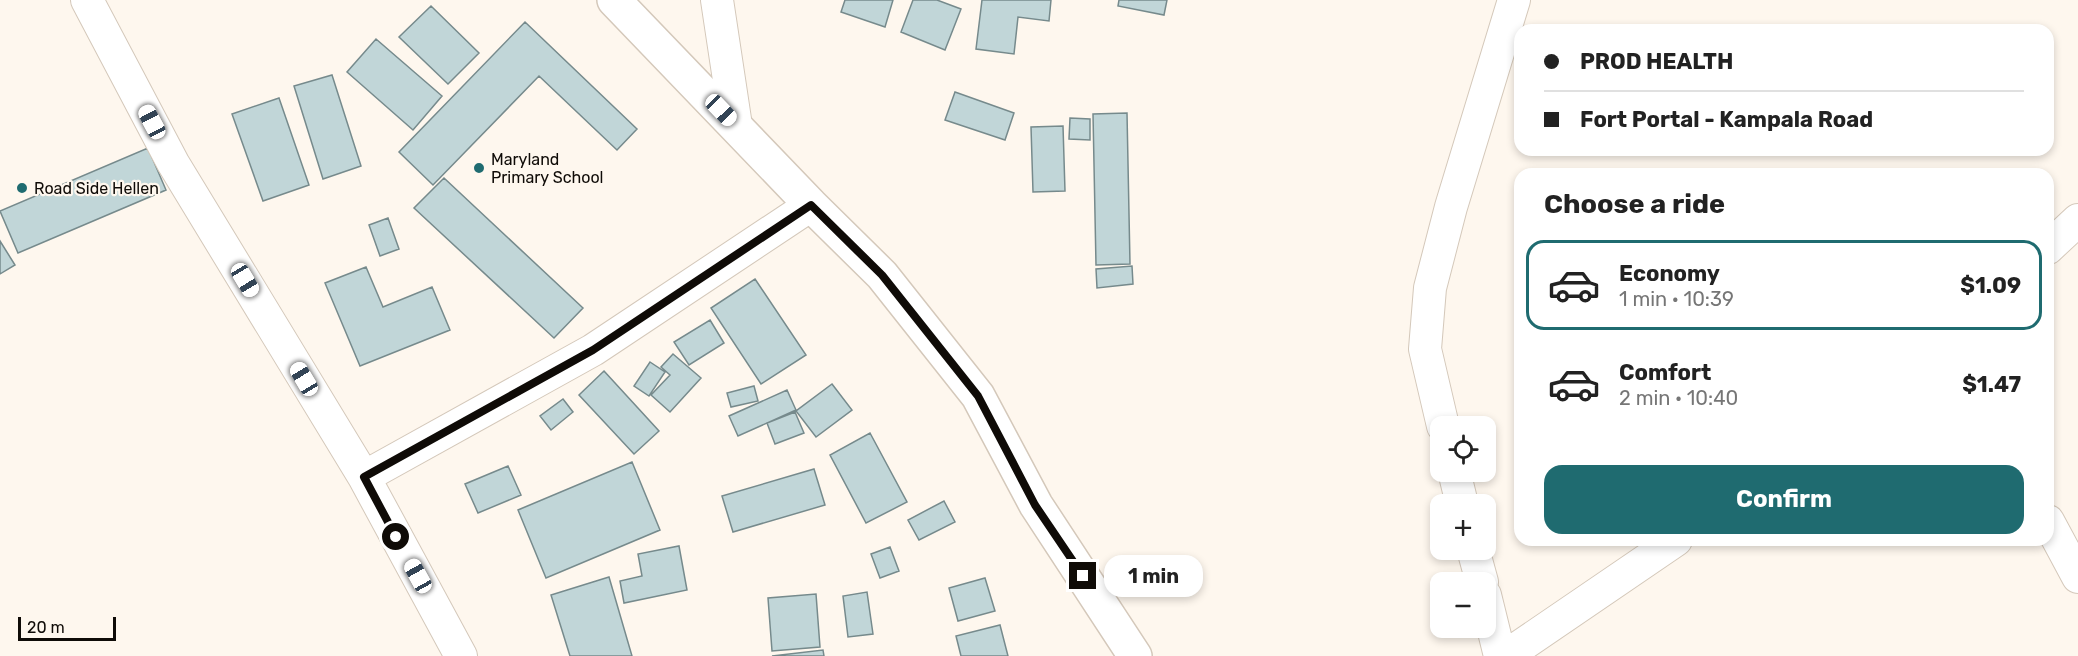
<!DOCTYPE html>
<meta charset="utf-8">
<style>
body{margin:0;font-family:Rubik,sans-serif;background:#f6f6f6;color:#222;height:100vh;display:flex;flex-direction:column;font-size:22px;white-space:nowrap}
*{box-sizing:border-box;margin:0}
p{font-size:20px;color:#767676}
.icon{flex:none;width:33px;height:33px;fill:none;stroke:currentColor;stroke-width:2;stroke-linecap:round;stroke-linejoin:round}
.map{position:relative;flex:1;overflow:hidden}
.sheet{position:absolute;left:1514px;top:168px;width:540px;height:378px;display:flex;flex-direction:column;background:#fff;border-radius:18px;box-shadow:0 3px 9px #0003}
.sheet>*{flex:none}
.top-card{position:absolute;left:1514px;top:24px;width:540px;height:132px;border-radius:18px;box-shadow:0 3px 9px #0003;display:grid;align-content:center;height:132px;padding:0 30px;background:#fff}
.buttons{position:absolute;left:1430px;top:416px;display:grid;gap:12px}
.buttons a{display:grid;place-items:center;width:66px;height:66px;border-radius:12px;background:#fff;box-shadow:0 3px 9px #0003;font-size:30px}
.scale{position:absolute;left:18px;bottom:15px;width:98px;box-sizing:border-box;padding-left:6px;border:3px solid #0f0b07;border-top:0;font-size:16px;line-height:21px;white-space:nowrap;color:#0f0b07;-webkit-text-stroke:4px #fef7ee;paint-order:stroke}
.end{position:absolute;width:27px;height:27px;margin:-14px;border:8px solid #0f0b07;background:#fff;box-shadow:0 0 0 3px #fff}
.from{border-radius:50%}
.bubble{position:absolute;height:42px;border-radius:18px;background:#fff;box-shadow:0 3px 9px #0003;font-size:20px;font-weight:700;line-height:42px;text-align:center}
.car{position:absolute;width:18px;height:36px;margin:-18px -9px;border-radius:8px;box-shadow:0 0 4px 2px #0007;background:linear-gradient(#fff 24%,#345 0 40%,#fff 0 76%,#345 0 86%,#fff 0)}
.top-card b{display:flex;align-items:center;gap:21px;height:57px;font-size:22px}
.top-card b+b{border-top:2px solid #e0e0e0}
.top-card i{width:15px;height:15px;background:#222}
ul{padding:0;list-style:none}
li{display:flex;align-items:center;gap:18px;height:90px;margin:0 12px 9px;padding:0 18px;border:3px solid transparent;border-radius:18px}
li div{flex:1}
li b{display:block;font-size:22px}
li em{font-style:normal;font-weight:700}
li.on{border-color:#1f6b70}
li>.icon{width:54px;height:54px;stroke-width:1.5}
h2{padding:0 30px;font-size:27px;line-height:72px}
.primary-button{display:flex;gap:12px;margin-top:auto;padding:12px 30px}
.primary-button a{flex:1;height:69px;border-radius:18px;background:#1f6b70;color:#fff;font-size:24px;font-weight:700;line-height:69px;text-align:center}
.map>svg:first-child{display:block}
.building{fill:#c1d6d8;stroke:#768a8c;stroke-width:1.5}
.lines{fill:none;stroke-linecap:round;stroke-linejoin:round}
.minor-casing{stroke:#d4c8ba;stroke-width:34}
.primary-casing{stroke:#d4c8ba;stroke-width:36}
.minor{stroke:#fff;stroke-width:32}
.primary{stroke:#fff;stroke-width:33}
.route{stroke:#0f0b07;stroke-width:8}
.poi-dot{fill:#1f6b70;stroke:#fef7ee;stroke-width:2}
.labels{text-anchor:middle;stroke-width:4.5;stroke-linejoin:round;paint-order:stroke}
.poi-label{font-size:16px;fill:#0f0b07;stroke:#fef7ee;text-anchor:start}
</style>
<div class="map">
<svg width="2078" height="656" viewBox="0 0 2078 656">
<rect width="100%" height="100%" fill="#fef7ee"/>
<path class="building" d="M845,0H893L885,27L841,12Z
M913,0H937L961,9L945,50L901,32Z
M982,0H1051L1049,21L1018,17L1014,54L976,49Z
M1119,0H1167L1164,15L1118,6Z
M431,6L479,53L448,84L399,37Z
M525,22L637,129L617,150L539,76L433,185L399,152Z
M376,39L442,96L413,130L347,72Z
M332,75L361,166L323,179L294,86Z
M955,92L1014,113L1005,140L945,120Z
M279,98L309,185L263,201L232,114Z
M1127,113L1130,264L1096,265L1093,114Z
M1070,118L1090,119V140L1069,139Z
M1063,126L1065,191L1033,192L1031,127Z
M148,148L166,190L18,253L0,211Z
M444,178L583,308L554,338L414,208Z
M388,218L399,249L380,256L369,225Z
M0,241L15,265L0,274Z
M1132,266L1133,284L1097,288L1096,269Z
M366,267L383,307L432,287L450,330L360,366L325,283Z
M755,279L806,355L761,384L711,308Z
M710,320L724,343L689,365L674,342Z
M673,354L701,378L670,412L651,395L670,375L661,367Z
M650,362L665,372L649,396L634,386Z
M604,371L659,431L634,454L579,395Z
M832,384L852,410L816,437L796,411Z
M754,386L758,401L731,407L727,393Z
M787,390L796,410L738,436L729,416Z
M563,399L573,412L551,430L540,416Z
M795,412L804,433L775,444L767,423Z
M870,433L907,502L866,523L830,455Z
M632,462L660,530L546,578L518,510Z
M508,466L521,495L478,513L465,484Z
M814,469L825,505L733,532L722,496Z
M944,501L955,522L919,540L908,520Z
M679,546L687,590L624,603L620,581L642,576L638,554Z
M890,547L899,571L880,578L871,554Z
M609,577L632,656H570L551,595Z
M985,578L995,611L958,621L949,588Z
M867,592L873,634L848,637L843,596Z
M816,594L820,647L772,651L768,598Z
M1000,625L1008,656H961L956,636Z
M823,650L824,656H772Z"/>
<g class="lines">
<g class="minor-casing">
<path id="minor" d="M87,0L173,163L364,477L461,656
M717,0L736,126
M2048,248L2078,220
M1443,426L1425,349L1430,288L1451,207L1514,0
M1454,471L1462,504
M364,477L593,350L811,205
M2048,521L2078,577
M1473,549L1482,582
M1485,595L1500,656
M1506,656L1676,540"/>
</g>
<g class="primary-casing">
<path id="primary" d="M614,0L811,205L882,275L978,396L1036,505L1135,656"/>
</g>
<use href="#minor" class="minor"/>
<use href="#primary" class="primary"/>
</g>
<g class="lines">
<path class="route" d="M396,537L364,477L593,350L811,205L882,275L978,396L1035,505L1083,576"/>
</g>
<g class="poi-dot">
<circle cx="479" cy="168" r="6"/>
<circle cx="22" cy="188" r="6"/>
</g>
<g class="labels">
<g class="poi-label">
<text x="491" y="165">Maryland<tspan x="491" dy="18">Primary School</tspan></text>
<text x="34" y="194">Road Side Hellen</text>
</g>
</g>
</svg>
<div class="buttons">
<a><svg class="icon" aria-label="locate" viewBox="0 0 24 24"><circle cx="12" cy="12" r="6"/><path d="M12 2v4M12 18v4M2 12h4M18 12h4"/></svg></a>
<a>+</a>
<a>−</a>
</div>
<div class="scale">20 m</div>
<i class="end from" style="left:396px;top:537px"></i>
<i class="end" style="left:1083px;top:576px"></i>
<div class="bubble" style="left:1104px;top:555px;width:99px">1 min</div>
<i class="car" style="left:721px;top:110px;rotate:136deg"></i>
<i class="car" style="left:152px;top:122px;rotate:332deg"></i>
<i class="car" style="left:245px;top:280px;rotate:149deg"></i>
<i class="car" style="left:304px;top:379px;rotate:329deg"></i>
<i class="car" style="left:418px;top:576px;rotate:331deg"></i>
<div class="top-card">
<b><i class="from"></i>PROD HEALTH</b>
<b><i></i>Fort Portal - Kampala Road</b>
</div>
<section class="sheet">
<h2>Choose a ride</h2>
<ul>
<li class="on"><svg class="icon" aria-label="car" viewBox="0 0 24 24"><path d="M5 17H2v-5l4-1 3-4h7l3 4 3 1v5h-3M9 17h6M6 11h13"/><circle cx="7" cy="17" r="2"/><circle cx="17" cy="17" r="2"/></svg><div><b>Economy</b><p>1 min · 10:39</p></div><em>$1.09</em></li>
<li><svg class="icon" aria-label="car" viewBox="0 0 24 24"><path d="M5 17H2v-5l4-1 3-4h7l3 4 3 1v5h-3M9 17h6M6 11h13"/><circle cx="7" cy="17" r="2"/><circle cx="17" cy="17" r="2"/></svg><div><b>Comfort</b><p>2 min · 10:40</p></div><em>$1.47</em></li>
</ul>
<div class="primary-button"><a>Confirm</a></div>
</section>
</div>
